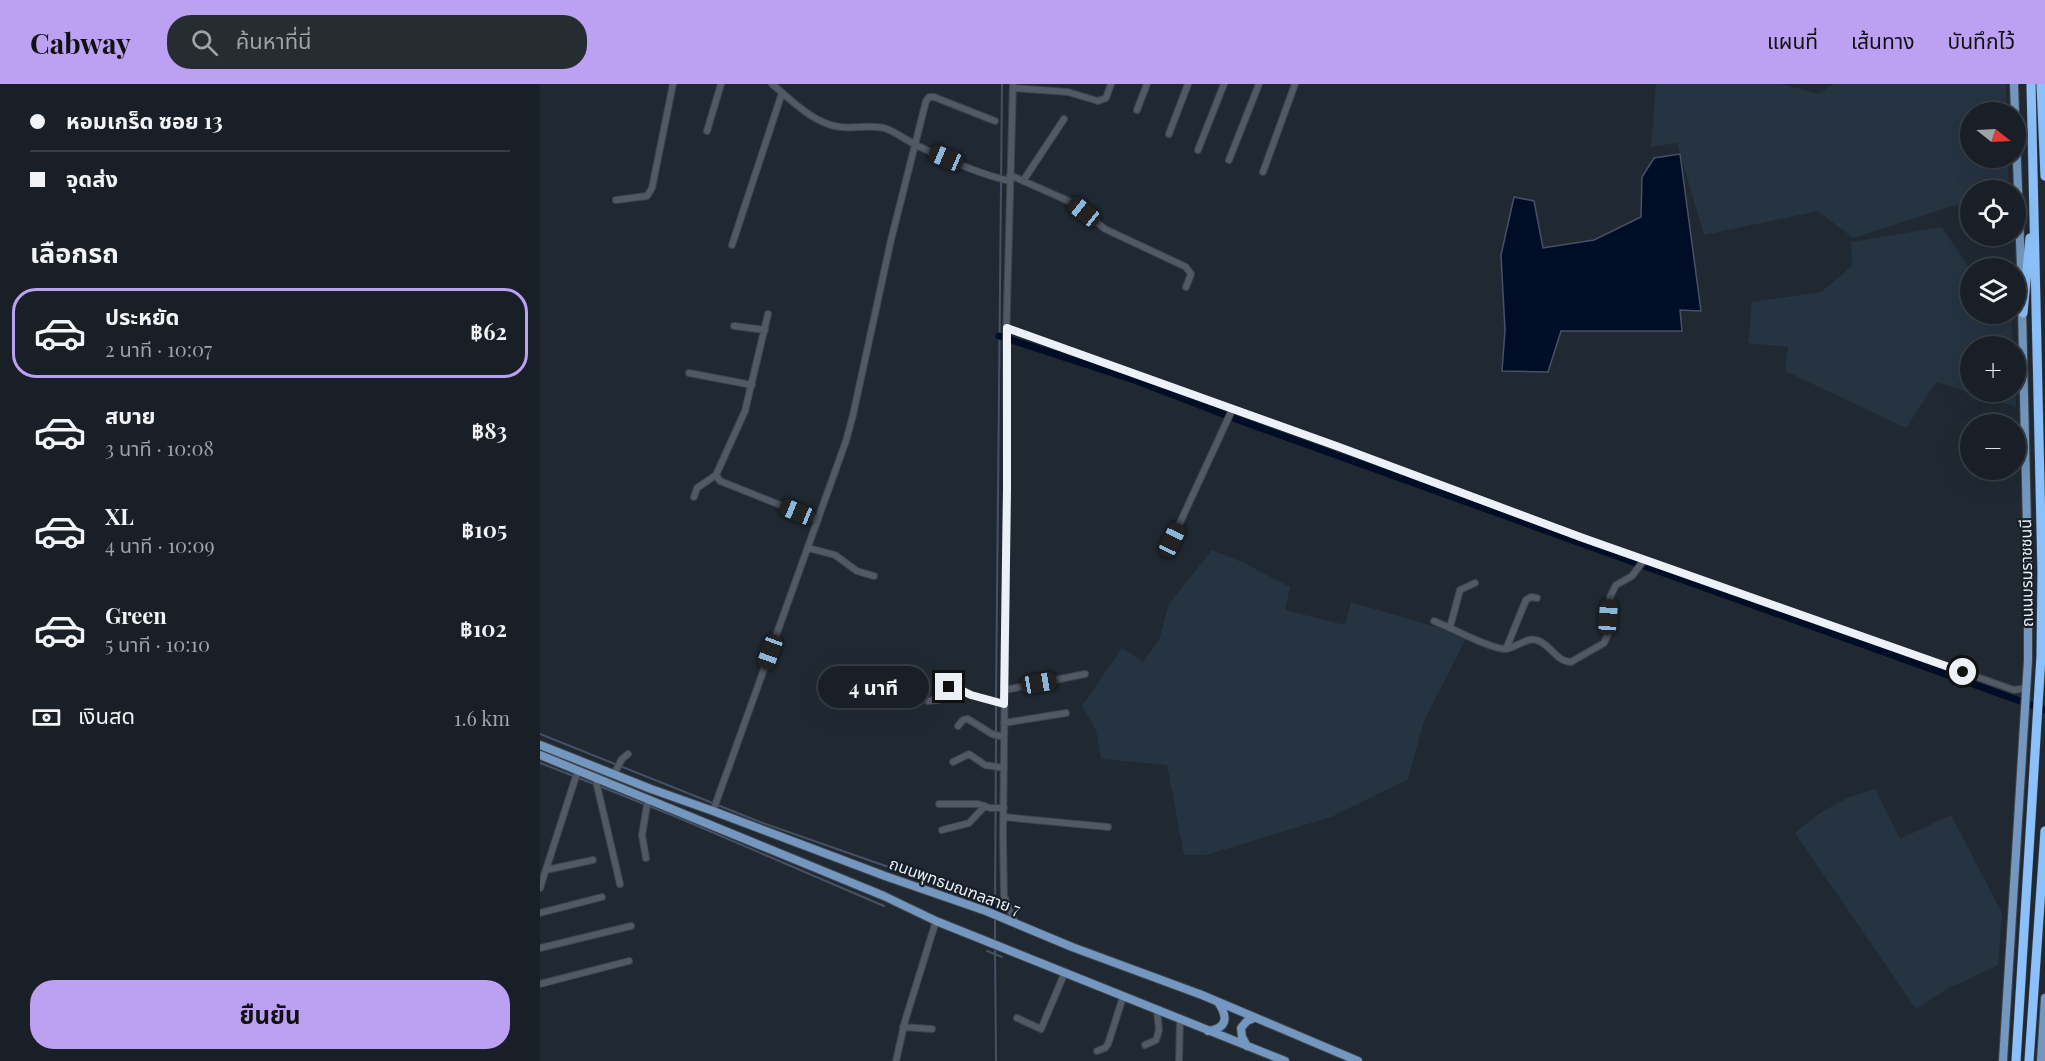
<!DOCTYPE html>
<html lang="th">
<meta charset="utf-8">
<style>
body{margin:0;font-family:"Playfair Display","Noto Sans Thai",serif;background:#252c32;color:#f1f3f6;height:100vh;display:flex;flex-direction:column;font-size:22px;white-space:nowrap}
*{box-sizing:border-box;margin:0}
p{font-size:20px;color:#9fa2a7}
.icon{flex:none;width:33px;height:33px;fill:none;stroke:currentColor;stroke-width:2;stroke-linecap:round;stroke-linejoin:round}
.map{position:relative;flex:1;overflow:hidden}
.drawer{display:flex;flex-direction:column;background:#181f26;width:540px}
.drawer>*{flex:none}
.top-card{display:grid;align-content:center;height:132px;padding:0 30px;background:#181f26}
.needle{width:39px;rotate:108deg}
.fabs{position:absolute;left:1420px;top:18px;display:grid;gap:12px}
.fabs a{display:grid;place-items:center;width:66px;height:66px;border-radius:50%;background:#181f26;box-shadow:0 6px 24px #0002,0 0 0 2px #363d43;font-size:30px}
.end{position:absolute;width:27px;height:27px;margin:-14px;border:8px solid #ebf1f7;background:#111;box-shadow:0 0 0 3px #111}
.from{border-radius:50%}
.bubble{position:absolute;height:42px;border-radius:21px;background:#181f26;box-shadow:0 6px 24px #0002,0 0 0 2px #363d43;font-size:20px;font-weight:700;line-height:42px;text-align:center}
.car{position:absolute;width:18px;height:36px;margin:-18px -9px;border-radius:8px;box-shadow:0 0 4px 2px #0007;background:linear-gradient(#222 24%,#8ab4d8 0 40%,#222 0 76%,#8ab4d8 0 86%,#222 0)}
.top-card b{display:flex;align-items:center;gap:21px;height:57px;font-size:22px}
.top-card b+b{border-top:2px solid #363d43}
.top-card i{width:15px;height:15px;background:#f1f3f6}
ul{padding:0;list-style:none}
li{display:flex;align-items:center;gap:18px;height:90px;margin:0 12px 9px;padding:0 18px;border:3px solid transparent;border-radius:24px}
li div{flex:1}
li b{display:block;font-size:22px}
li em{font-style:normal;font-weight:700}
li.on{border-color:#bca0f2}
li>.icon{width:54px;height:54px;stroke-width:1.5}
h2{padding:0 30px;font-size:27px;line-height:72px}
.pay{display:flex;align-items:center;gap:15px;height:66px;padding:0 30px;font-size:22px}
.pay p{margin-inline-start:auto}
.cta{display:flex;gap:12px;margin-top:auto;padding:12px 30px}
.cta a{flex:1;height:69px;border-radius:24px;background:#bca0f2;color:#111;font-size:24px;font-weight:700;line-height:69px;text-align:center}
header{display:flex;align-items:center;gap:36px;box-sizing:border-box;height:84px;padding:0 30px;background:#bca0f2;color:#111}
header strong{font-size:28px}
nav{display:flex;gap:33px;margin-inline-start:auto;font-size:21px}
.search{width:420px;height:54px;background:#252c32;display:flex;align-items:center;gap:15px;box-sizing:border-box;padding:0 21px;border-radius:24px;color:#9fa2a7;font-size:22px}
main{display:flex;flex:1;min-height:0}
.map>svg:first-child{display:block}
.built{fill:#263341}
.water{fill:#000d27;stroke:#465165;stroke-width:1.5}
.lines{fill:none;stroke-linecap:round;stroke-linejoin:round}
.stream{stroke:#465165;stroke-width:2}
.canal{stroke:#000d27;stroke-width:7}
.minor-casing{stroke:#3c434b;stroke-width:8}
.major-casing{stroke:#3c434b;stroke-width:10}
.highway-casing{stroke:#3c434b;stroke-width:10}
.minor{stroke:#505964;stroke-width:6}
.major{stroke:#7397be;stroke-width:8}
.highway{stroke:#8bc0fa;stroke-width:9}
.route{stroke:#ebf1f7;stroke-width:8}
.labels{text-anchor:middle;stroke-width:4.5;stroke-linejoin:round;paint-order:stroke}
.street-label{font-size:16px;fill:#ebf1f7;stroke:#171f28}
</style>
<header>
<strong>Cabway</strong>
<div class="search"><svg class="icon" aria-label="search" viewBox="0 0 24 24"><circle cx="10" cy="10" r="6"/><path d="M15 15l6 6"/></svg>ค้นหาที่นี่</div>
<nav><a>แผนที่</a><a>เส้นทาง</a><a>บันทึกไว้</a></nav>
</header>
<main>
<section class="drawer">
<div class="top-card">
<b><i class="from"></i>หอมเกร็ด ซอย 13</b>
<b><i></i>จุดส่ง</b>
</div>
<h2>เลือกรถ</h2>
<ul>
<li class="on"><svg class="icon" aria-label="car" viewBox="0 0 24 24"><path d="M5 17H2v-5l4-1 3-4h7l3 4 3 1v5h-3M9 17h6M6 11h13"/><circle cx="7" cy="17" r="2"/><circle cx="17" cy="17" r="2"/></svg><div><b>ประหยัด</b><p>2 นาที · 10:07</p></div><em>฿62</em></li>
<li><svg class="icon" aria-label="car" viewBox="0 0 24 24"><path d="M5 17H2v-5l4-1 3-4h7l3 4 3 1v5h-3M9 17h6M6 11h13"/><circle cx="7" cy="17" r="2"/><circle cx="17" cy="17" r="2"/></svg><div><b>สบาย</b><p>3 นาที · 10:08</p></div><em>฿83</em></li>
<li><svg class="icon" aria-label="car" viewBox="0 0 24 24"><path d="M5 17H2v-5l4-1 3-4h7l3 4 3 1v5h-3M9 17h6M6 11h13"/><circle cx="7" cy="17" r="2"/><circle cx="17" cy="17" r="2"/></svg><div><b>XL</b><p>4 นาที · 10:09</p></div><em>฿105</em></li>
<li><svg class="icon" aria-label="car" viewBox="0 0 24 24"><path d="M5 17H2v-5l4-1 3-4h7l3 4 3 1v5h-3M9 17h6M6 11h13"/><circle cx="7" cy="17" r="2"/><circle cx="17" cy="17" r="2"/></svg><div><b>Green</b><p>5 นาที · 10:10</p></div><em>฿102</em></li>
</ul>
<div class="pay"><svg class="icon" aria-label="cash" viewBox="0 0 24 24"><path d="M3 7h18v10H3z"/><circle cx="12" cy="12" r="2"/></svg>เงินสด<p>1.6 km</p></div>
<div class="cta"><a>ยืนยัน</a></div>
</section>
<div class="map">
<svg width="1505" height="977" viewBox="0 0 1505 977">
<rect width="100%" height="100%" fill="#202932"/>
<path class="built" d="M1116,0H1242L1278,10L1293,0H1466L1467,28H1431V74H1468L1469,103L1460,106H1431V116L1313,154L1278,127L1164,151L1137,59L1111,63Z
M1402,143L1431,186V230H1471L1473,262H1431V308H1475L1476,323L1396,298L1366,344L1245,287L1248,263L1208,259L1212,218L1281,208L1312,182L1311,158Z
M672,466L702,478L750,503L745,526L805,541L811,518L899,544L925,556L884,637L868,695L791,733L666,771H644L627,681L561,675L556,646L542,622L582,564L603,578L619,556L629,520Z
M1335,705L1360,755L1411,731L1462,829L1458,881L1407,905L1376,925L1255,749L1280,729L1307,714Z"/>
<path class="water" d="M1140,70L1161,227L1140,226L1142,247H1021L1008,288L962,287L965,246L961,171L974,113L994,117L1003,164L1054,156L1101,133L1102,93L1114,74Z"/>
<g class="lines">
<path class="stream" d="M456,615L462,0
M456,648V621
M0,650L220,738L360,787
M0,679L54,700
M59,702L139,734L344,822
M447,820L455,823
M455,828L456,654
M455,858V834
M455,864L456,977
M447,867L462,873"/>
<path class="canal" d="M459,252L594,296L704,338L1505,626
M455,823L461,826"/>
<g class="minor-casing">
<path id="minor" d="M232,0C251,16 275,41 301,43C316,45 333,40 347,45C357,49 366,56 376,61C405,75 438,90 470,97
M473,0L466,259L467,403L463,753L464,812L476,840
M473,4L528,8L558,17L566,14L571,0
M597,26L607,0
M167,47L181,0
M629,50L648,0
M658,66L684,0
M689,76L719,0
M723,88L755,0
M470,91L533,119L565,145L646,183L651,190L646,203
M483,97L524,35
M76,116L107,112L112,104L133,0
M192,161L242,9
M228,230L205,327L176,391L180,397L278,436
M194,242L225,246
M467,244L799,363L1043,454L1474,606L1487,604
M149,289L212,301
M154,413L157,404L176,391
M632,456L692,326
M268,464L295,471L317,487L334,492
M894,537C912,544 948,564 965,565C975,565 986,553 996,556C1010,559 1016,578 1031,578L1064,559L1068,550L1070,513L1076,501L1092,492L1104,476
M910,543L920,506L935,499
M966,565L986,516L991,513L997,514
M465,606L545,590
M388,617L398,616L411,602L431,611L464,620
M464,639L526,629
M418,642L423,636L428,635L452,650L464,653
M413,678L429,670L445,681L464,684
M74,690L82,675L88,670
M55,693L80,800
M399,720H438L450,724H464
M173,727L306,357L313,331L351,156L386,17L389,13H394L455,37
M464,733L568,743
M402,746L429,739L445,722
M106,774L102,751L108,715
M6,786L53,776
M0,804L38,686
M0,829L62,813
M0,864L91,842
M0,900L89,877
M477,934L501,945L525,888
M363,943L392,945
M605,961L616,956L619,946L617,927
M557,967L565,964L568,960L583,913
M356,977L365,937L396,837
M639,977L640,936"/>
</g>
<g class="major-casing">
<path id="major" d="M1474,0L1475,28
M1476,53L1482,209
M0,661L111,705L173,727L345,792L446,827L532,863L662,911L818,977
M0,671L344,812L396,837L745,977
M668,947C688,944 688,933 678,918
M707,962L702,953L701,944L707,937L714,934
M1463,977L1488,576V486L1482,225
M1501,977L1505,914"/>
</g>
<g class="highway-casing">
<path id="highway" d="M1501,0L1505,92
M1483,229L1490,154
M1476,977L1501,572L1502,488L1491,0
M1489,977L1505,747"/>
</g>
<use href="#minor" class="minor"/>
<use href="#major" class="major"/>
<use href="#highway" class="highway"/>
</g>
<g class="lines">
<path class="route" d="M409,603L413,602L431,611L464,620L467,404V244L799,363L1043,454L1423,588"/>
</g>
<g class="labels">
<g class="street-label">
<text transform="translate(1486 489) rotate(-91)" y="6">ถนนบรมราชชนนี</text>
<text transform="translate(415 802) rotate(20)" y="6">ถนนพุทธมณฑลสาย 7</text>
</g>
</g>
</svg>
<div class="fabs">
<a><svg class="needle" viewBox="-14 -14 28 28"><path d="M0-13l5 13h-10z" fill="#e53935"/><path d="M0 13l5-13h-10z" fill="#9fa2a7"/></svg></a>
<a><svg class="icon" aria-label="locate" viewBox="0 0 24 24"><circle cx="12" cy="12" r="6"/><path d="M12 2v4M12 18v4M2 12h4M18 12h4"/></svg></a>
<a><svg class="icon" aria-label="layers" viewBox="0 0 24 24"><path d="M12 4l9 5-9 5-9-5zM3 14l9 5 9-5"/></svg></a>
<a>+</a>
<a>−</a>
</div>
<i class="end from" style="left:1423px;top:588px"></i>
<i class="end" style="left:409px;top:603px"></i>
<div class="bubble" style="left:278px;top:582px;width:111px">4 นาที</div>
<i class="car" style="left:406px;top:74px;rotate:293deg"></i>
<i class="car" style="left:544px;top:128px;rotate:309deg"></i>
<i class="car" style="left:257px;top:428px;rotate:292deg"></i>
<i class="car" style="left:632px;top:456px;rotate:25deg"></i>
<i class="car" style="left:1068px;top:533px;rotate:4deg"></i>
<i class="car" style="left:230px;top:568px;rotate:200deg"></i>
<i class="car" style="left:499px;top:599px;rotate:80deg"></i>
</div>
</main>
